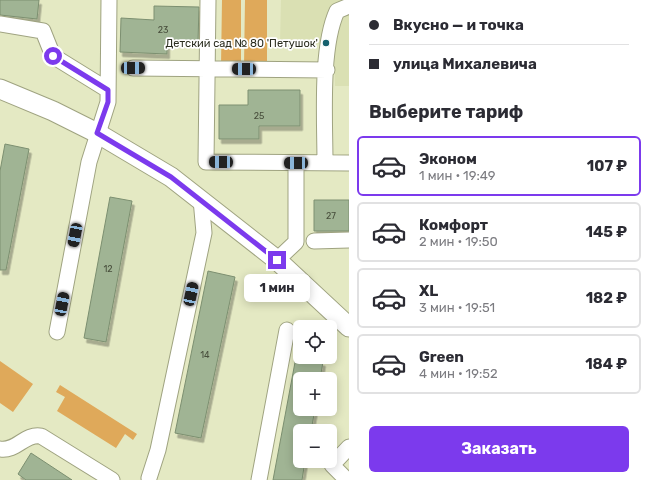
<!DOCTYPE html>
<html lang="ru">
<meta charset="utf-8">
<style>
body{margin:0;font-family:Rubik,sans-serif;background:#f7f7f7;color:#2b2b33;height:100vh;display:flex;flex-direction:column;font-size:15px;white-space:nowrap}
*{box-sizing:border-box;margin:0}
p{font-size:13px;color:#7c7c81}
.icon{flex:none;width:22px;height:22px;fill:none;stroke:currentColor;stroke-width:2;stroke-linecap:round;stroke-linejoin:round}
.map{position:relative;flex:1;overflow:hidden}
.details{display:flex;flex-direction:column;background:#fff;width:300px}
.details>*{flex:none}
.top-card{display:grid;align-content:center;height:88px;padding:0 20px;background:#fff}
.buttons{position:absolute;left:293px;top:320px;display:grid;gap:8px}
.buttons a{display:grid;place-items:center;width:44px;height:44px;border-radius:6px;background:#fff;box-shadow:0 2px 10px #0003;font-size:20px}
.end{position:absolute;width:18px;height:18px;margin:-9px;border:5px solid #7c3aed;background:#fff;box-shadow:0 0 0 2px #fff}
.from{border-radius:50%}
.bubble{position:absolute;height:28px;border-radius:6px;background:#fff;box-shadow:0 2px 10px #0003;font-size:13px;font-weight:700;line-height:28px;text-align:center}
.car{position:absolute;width:12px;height:24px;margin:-12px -6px;border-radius:5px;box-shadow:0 0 3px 1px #0007;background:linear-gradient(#222 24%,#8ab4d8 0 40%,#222 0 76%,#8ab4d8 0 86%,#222 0)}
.top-card b{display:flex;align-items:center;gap:14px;height:38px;font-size:15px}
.top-card b+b{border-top:1px solid #e1e1e2}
.top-card i{width:10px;height:10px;background:#2b2b33}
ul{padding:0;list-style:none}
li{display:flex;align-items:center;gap:12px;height:60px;margin:0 8px 6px;padding:0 12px;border:2px solid #e1e1e2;border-radius:6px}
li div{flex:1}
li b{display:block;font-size:15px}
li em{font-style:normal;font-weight:700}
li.on{border-color:#7c3aed}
li>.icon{width:36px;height:36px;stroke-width:1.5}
h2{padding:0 20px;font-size:18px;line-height:48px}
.cta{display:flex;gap:8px;margin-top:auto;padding:8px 20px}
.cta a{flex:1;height:46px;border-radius:6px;background:#7c3aed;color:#fff;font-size:16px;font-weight:700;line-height:46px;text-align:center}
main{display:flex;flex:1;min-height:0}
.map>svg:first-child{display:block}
.built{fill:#dae0b3}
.green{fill:#dfa95a}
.building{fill:#a0b494;stroke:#7c8f70;filter:url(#shadow)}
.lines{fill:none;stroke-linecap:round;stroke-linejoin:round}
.minor-casing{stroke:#9fa380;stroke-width:17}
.major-casing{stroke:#9fa380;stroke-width:21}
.minor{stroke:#fff;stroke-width:15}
.major{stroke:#fff;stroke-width:19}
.route{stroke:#7c3aed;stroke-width:5}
.poi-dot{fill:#16616e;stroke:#fff;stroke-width:1.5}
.labels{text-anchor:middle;stroke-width:3.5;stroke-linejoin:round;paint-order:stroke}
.number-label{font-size:9px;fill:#484e3c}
.poi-label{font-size:11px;fill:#2a2c1e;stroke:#fff;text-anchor:end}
</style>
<main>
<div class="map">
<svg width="349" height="480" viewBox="0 0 349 480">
<defs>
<filter id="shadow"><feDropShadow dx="2.5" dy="4.5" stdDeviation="0" flood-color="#0004"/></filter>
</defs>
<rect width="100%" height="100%" fill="#e4e9c3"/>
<path class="built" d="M281,0H349V86H335L334,44L280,43Z"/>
<path class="green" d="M222,0H241V66H221Z
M245,0H267V66H244Z
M0,361L33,384L13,412L0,403Z
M60,385L137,434L133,440L125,434L116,448L57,411L65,397L56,392Z"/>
<path class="building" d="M0,0H39L37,19L0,15Z
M154,6L199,7L198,41L167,40V54L120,52L121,18L154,20Z
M248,90H300V126H259V139H219V105H248Z
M5,144L29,149L6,270H0V171Z
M110,197L132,201L106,342L84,338Z
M314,200H349V231H314Z
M208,271L235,277L201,438L175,433Z
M296,357L323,362L320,379H300V409H315L311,431H300V461H305L302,480H273Z
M31,453L72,480H26L18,474Z"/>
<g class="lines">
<g class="minor-casing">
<path id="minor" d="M208,0L206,162L349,163
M0,24L43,31L53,56L108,90
M133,68L327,70
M325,163C325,121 320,48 337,11L349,6
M314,241L349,240
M277,260L296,242V163
M57,332L89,162L108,102L109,0
M0,449C16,452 25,433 41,436L112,480
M149,478L158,450L204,233L201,199
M259,480L287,330
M347,480L332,465L349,447"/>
</g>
<g class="major-casing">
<path id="major" d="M0,89L53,111L97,133L171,177L277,260L349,327"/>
</g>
<use href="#minor" class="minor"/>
<use href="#major" class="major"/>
</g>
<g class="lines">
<path class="route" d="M53,56L108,90V102L97,133L171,177L277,260"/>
</g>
<circle class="poi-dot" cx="326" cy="43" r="4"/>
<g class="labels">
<g class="number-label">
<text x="163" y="33">23</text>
<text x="259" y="119">25</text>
<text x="331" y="219">27</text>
<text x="108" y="272">12</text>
<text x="205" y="358">14</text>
</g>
<g class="poi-label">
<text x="318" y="47">Детский сад № 80 'Петушок'</text>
</g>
</g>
</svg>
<div class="buttons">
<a><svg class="icon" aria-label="locate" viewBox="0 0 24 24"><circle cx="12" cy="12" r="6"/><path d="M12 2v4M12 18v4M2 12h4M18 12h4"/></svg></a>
<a>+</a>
<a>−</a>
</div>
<i class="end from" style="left:53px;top:56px"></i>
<i class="end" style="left:277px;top:260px"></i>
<div class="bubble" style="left:244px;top:274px;width:66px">1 мин</div>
<i class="car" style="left:133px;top:68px;rotate:90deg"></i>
<i class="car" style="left:244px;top:69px;rotate:271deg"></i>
<i class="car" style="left:221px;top:162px;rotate:271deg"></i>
<i class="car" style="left:296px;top:163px;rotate:270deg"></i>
<i class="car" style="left:75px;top:235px;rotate:191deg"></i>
<i class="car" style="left:191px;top:294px;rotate:12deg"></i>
<i class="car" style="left:62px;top:304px;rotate:11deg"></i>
</div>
<section class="details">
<div class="top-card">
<b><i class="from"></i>Вкусно — и точка</b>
<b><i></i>улица Михалевича</b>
</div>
<h2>Выберите тариф</h2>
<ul>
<li class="on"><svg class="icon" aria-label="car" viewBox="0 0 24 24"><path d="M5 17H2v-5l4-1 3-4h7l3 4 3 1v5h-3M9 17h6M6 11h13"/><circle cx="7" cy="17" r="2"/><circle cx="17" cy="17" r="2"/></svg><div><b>Эконом</b><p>1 мин · 19:49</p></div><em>107 ₽</em></li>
<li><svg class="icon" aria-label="car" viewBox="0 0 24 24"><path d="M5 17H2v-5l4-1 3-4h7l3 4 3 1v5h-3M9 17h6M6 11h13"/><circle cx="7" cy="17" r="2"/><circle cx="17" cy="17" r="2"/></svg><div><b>Комфорт</b><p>2 мин · 19:50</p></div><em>145 ₽</em></li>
<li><svg class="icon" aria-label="car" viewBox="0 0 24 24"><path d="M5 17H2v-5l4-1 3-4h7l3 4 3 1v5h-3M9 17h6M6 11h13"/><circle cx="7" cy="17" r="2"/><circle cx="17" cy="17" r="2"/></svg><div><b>XL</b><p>3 мин · 19:51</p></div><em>182 ₽</em></li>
<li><svg class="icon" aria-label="car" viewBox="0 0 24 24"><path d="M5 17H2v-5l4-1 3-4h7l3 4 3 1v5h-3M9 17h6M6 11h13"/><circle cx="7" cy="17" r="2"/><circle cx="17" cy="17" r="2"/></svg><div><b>Green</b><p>4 мин · 19:52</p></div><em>184 ₽</em></li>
</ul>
<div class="cta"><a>Заказать</a></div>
</section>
</main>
